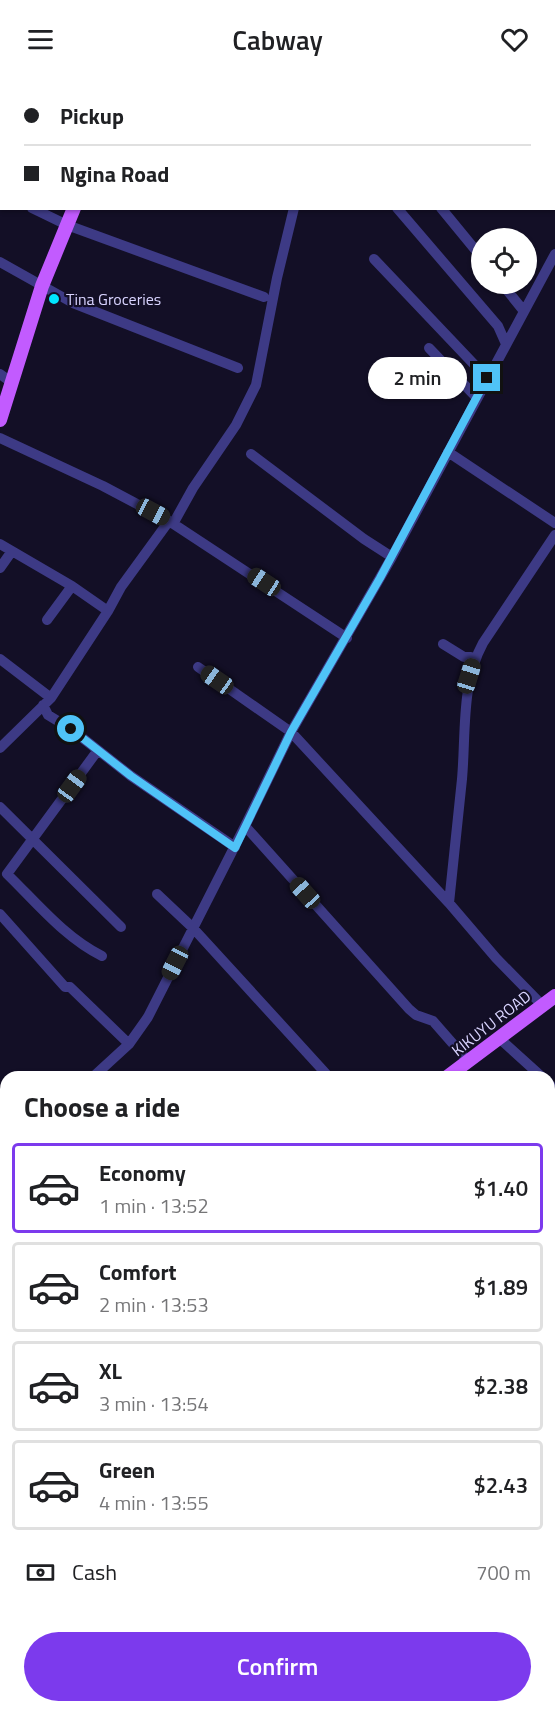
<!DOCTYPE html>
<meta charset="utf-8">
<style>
body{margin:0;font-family:"Titillium Web",sans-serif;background:#f6f6f6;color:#202124;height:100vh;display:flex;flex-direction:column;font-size:22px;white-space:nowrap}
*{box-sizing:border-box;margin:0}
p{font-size:20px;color:#757577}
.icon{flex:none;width:33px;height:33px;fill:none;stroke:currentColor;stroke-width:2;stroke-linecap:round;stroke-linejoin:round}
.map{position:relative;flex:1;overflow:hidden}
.side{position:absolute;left:0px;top:993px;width:555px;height:642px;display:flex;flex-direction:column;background:#fff;border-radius:18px 18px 0 0;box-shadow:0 2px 4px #0004}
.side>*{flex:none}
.guide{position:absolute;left:0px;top:0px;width:555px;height:132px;box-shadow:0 2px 4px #0004;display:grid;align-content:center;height:132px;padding:0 24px;background:#fff}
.fabs{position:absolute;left:471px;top:150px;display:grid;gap:12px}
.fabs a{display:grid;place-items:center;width:66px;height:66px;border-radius:50%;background:#fff;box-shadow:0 2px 4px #0004;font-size:30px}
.end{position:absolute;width:27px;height:27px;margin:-14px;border:8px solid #4fc3f7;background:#111;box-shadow:0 0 0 3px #111}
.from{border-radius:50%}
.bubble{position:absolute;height:42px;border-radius:21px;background:#fff;box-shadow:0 2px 4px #0004;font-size:20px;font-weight:600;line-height:42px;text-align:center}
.car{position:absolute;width:18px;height:36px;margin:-18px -9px;border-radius:8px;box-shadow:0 0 4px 2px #0007;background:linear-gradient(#222 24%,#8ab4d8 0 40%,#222 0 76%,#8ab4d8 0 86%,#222 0)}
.guide b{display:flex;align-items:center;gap:21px;height:57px;font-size:22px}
.guide b+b{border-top:2px solid #e0e0e0}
.guide i{width:15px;height:15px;background:#202124}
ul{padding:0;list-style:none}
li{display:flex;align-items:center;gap:18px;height:90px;margin:0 12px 9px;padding:0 12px;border:3px solid #e0e0e0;border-radius:6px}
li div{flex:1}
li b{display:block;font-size:22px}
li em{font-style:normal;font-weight:600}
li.current{border-color:#7c3aed}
li>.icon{width:54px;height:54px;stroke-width:1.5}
h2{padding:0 24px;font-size:27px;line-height:72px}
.pay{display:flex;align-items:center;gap:15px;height:66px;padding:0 24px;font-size:22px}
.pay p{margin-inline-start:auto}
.button{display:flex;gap:12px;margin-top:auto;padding:12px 24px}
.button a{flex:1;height:69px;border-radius:36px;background:#7c3aed;color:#fff;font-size:24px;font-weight:600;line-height:69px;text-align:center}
header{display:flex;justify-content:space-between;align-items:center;height:78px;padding:0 24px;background:#fff;font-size:27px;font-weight:600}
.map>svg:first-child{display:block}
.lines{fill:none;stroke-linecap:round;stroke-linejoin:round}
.minor{stroke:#3d3a85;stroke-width:10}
.major{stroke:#c25bff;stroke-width:14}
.route{stroke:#4fc3f7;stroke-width:8}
.poi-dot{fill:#00e5ff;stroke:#130f26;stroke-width:2}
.labels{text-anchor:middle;stroke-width:4.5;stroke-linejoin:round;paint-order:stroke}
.poi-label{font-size:16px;fill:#d9d4ff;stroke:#130f26;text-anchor:start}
.street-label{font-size:16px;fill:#d9d4ff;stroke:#130f26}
</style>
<header><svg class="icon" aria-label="menu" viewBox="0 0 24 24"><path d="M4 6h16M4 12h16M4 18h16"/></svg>Cabway<svg class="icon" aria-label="heart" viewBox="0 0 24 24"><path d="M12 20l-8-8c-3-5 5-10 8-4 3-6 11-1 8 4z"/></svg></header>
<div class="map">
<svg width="555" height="1635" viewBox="0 0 555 1635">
<rect width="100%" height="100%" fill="#130f26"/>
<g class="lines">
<path class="minor" d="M337,0L338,2
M476,0L477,2
M541,0L542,2
M554,8L555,7
M554,66L555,68
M0,115L2,116
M32,130L67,147L264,219
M397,130L498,248L506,266
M441,130L482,180
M374,181L487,300
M0,184L73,225L238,290
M502,206L523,232
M429,270L477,320
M0,296L11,304
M0,360L103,408L169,443L347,560
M448,374L555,445
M251,376L364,461L392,479
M173,446L193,410L236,347L256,307L277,200L294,130
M0,466L72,508L108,533
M0,490L12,473
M47,542L72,508
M443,566L464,579H471L475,581
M0,581L51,620
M198,589L291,654L449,825L496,880L541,926
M43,627L48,637L71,651L131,698L235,769
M0,670L51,620L108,533L121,509L169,443
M98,672L7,796C36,824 65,860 102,878
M0,729L121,849
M245,748L409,931L416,937L433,943L468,983
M157,816L193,850L329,999
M449,825C453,784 458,742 462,701C466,656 461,605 483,565L555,457
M0,836L65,909H70L129,966
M499,960L542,999
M93,999L129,966L148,939L245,748L291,654L392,479L555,176
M549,1006L555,1012
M0,1082L6,1076
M0,1224L6,1228
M549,1262L555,1265
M549,1334L555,1338
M549,1429L555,1432
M549,1510L555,1502
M0,1559L6,1566
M549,1617L555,1621
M64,1629L69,1635
M214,1629L217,1635
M300,1629L303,1635
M488,1629L492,1635
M450,1635L454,1629"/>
<path class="major" d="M122,2V0
M0,342L42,208L74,130
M447,999L555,918
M0,1358L6,1353"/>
</g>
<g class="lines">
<path class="route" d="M71,651L131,698L235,770L291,654L380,500L487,300"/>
</g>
<circle class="poi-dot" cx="54" cy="221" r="6"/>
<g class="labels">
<g class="poi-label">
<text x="66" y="227">Tina Groceries</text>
</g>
<g class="street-label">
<text transform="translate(491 945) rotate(-38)" y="6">KIKUYU ROAD</text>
</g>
</g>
</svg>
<div class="fabs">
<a><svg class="icon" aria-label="locate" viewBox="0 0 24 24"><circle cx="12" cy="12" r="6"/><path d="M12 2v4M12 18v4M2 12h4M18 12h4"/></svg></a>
</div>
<i class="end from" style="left:71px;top:651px"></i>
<i class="end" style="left:487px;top:300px"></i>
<div class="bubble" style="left:368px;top:279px;width:99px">2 min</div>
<i class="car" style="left:153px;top:434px;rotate:118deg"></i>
<i class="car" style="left:264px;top:504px;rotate:303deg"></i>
<i class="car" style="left:469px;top:598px;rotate:17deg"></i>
<i class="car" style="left:217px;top:602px;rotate:305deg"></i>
<i class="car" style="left:72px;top:708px;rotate:36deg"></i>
<i class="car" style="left:305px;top:815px;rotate:318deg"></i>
<i class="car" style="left:175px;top:885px;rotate:207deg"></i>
<div class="guide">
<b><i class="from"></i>Pickup</b>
<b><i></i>Ngina Road</b>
</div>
<section class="side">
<h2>Choose a ride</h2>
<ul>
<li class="current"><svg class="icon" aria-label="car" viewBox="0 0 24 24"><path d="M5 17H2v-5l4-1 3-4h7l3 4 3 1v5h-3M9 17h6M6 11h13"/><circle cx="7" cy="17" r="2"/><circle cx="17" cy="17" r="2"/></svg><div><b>Economy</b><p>1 min · 13:52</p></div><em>$1.40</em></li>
<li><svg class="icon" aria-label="car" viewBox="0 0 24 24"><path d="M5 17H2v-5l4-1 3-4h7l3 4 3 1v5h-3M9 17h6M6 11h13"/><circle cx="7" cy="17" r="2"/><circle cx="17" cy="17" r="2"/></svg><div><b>Comfort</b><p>2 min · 13:53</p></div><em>$1.89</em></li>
<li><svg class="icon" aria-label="car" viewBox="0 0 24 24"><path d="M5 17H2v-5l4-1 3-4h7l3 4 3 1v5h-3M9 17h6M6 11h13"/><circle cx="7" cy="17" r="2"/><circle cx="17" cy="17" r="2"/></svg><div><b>XL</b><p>3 min · 13:54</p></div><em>$2.38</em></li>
<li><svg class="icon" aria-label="car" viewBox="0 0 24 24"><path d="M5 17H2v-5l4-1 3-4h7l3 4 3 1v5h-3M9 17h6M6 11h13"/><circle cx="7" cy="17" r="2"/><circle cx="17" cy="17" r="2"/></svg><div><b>Green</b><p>4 min · 13:55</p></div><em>$2.43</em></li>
</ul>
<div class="pay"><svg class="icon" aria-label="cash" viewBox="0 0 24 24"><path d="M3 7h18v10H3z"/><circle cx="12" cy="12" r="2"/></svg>Cash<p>700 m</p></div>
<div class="button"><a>Confirm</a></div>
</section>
</div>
